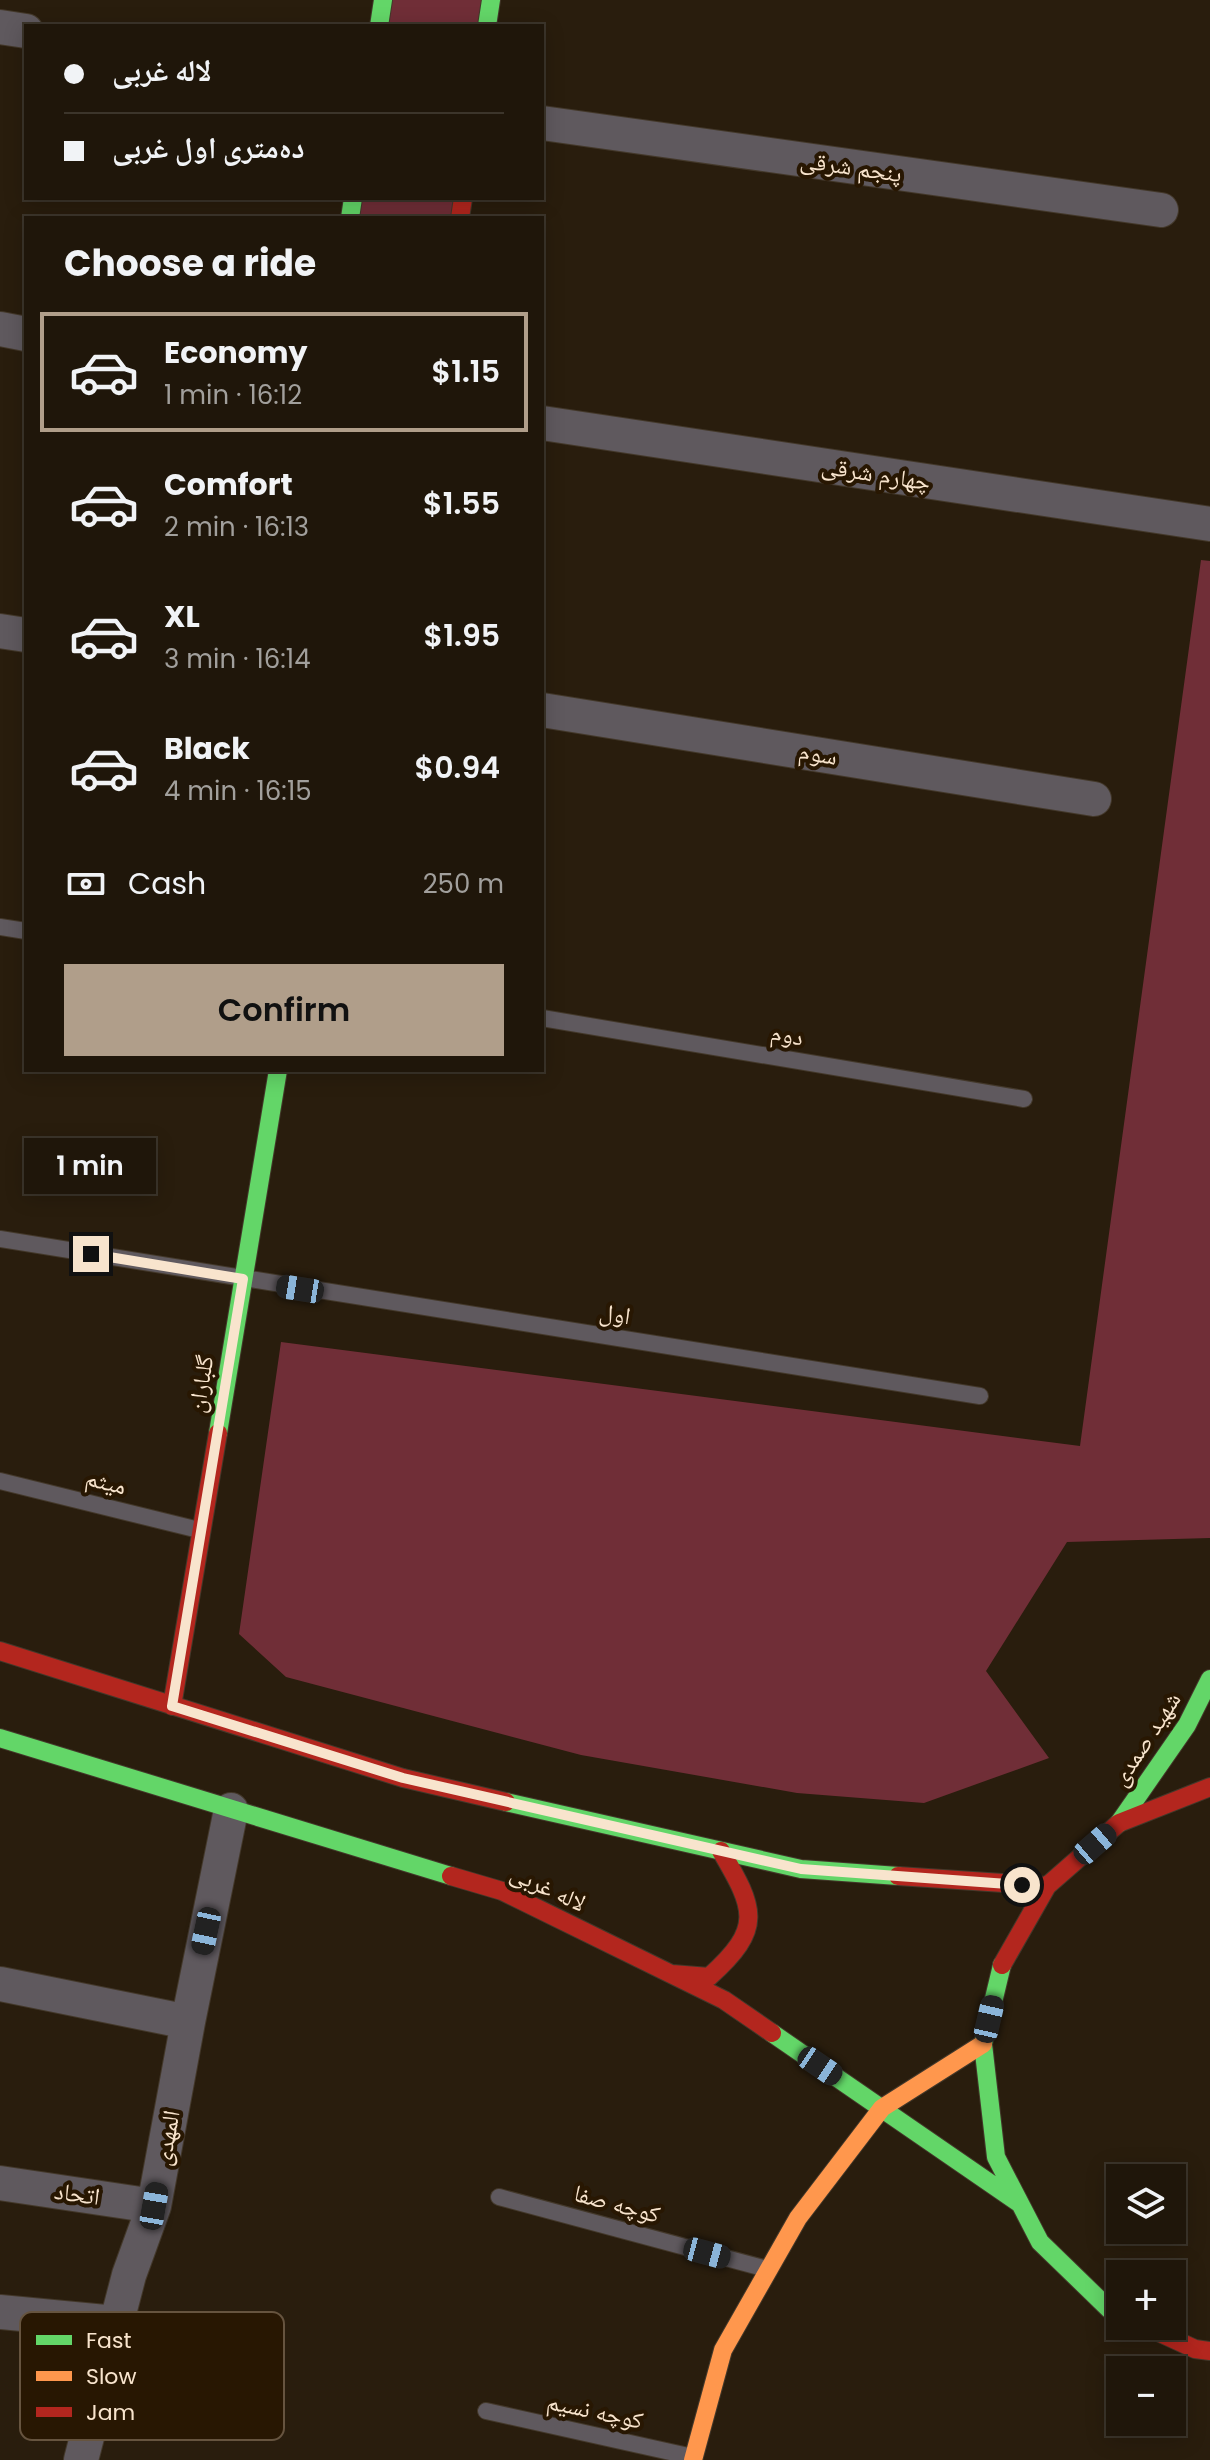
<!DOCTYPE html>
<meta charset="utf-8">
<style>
body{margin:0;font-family:Poppins,"Noto Naskh Arabic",sans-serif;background:#2c2318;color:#f1f3f6;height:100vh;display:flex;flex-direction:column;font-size:30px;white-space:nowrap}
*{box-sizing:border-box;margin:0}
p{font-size:26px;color:#a19f9c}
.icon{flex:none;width:44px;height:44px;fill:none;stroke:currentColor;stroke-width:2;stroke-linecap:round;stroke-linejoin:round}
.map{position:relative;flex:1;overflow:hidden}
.panel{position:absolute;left:24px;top:216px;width:520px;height:856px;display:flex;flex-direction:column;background:#1f160a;border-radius:0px;box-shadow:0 4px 20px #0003,0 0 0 2px #3c352b}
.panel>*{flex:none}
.hud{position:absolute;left:24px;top:24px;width:520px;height:176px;border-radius:0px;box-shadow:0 4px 20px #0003,0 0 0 2px #3c352b;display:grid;align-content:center;height:176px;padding:0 40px;background:#1f160a}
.fabs{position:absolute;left:1106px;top:2164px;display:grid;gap:16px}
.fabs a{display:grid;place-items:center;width:80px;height:80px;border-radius:0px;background:#1f160a;box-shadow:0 4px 20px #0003,0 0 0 2px #3c352b;font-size:40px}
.end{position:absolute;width:36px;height:36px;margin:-18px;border:10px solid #f8e4cd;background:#111;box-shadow:0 0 0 4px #111}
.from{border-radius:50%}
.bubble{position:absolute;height:56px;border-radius:0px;background:#1f160a;box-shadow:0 4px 20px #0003,0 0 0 2px #3c352b;font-size:26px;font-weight:600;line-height:56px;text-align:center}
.car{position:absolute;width:24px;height:48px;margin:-24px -12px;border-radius:10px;box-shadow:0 0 6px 2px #0007;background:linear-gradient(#222 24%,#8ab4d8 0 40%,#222 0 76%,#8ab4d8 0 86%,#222 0)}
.hud b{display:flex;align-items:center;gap:28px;height:76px;font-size:30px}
.hud b+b{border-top:2px solid #3c352b}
.hud i{width:20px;height:20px;background:#f1f3f6}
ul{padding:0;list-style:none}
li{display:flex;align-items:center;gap:24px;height:120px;margin:0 16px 12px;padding:0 24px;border:4px solid transparent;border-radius:0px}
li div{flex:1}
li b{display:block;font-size:30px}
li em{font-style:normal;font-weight:600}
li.active{border-color:#b09e8a}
li>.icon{width:72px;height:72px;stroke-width:1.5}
h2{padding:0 40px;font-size:36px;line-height:96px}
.pay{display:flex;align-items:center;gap:20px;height:88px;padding:0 40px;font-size:30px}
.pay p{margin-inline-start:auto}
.cta{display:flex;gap:16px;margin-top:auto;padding:16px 40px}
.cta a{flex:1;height:92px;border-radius:0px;background:#b09e8a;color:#111;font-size:32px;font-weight:600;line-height:92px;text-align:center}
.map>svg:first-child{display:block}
.green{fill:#702e37}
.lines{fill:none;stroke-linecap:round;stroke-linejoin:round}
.lane-casing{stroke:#43382a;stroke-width:18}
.street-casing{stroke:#43382a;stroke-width:36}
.fast-casing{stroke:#43382a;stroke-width:20}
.slow-casing{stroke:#43382a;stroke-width:20}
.jam-casing{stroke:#43382a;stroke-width:20}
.lane{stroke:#5f595e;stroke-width:16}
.street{stroke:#5f595e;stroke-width:34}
.fast{stroke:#63d668;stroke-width:18}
.slow{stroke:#ff974d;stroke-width:18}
.jam{stroke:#b3261e;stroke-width:18}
.route{stroke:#f8e4cd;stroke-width:10}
.labels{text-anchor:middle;stroke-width:8;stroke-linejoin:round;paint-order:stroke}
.street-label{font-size:24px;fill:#f8e4cd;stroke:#281702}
.key{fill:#281702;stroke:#66543f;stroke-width:2}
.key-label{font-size:22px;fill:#f8e4cd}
</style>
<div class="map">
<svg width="1210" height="2460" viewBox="0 0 1210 2460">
<rect width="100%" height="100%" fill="#291d0d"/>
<path class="green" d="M385,0H490L486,26H381Z
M355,198H461L459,218H352Z
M1201,560L1210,561V1538L1067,1542L986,1671L1049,1758L924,1803L797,1793L581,1755L286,1677L239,1634L281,1342L1080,1446Z"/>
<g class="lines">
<g class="lane-casing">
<path id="lane" d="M0,927L26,931
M542,1018L1024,1099
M0,1239L980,1396
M0,1481L199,1530
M499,2197L767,2269
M486,2411L693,2457"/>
</g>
<g class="street-casing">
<path id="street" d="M0,27L26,31
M542,123L1161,210
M0,329L26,334
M542,423L1210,524
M0,631L26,635
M542,710L1094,799
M0,1984L188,2022
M0,2183L154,2206
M0,2312L116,2323
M81,2460L129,2275L154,2206L188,2022L231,1810"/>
</g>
<g class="fast-casing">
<path id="fast" d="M379,26L383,0
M487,26L491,0
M350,218L353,198
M218,1433L278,1070
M0,1738L451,1876
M506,1802L801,1869L898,1876
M1119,1823L1187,1725L1210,1679
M1002,1965L983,2044L996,2157L1040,2242L1109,2309L1120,2314
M772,2033L1019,2203"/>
</g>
<g class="slow-casing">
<path id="slow" d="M693,2460L723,2350L798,2218L882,2108L983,2044"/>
</g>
<g class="jam-casing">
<path id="jam" d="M460,218L463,198
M0,1651L403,1778L506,1802
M172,1706L218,1433
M451,1876L502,1891L724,2000L772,2033
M898,1876L1047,1886
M1002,1965L1047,1886L1119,1823L1210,1787
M672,1974L709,1977C764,1928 755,1909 721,1851
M1145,2326L1195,2349L1210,2351"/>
</g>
<use href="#lane" class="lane"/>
<use href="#street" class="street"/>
<use href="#fast" class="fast"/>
<use href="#slow" class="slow"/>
<use href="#jam" class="jam"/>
</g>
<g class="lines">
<path class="route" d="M91,1254L243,1279L172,1706L403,1778L801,1869L1022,1885"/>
</g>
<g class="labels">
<g class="street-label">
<text transform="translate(851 167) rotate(8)" y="8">پنجم شرقی</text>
<text transform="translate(876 474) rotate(9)" y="8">چهارم شرقی</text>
<text transform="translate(818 754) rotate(9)" y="8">سوم</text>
<text transform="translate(787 1035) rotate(10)" y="8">دوم</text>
<text transform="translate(615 1314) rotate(9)" y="8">اول</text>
<text transform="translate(201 1384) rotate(-81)" y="8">گلباران</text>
<text transform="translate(106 1482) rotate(14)" y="8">میثم</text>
<text transform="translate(1146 1739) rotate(-57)" y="8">شهید صمدی</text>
<text transform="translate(548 1888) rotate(25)" y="8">لاله غربی</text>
<text transform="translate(167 2138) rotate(-80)" y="8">المهدی</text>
<text transform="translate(77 2194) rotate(8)" y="8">اتحاد</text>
<text transform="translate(617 2204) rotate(15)" y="8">کوچه صفا</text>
<text transform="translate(595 2411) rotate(12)" y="8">کوچه نسیم</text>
</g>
</g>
<rect x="20" y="2312" width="264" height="128" rx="12" class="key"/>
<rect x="36" y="2335" width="36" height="10" fill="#63d668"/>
<rect x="36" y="2371" width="36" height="10" fill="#ff974d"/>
<rect x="36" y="2407" width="36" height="10" fill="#b3261e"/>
<g class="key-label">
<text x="86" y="2348">Fast</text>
<text x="86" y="2384">Slow</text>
<text x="86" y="2420">Jam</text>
</g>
</svg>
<div class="fabs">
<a><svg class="icon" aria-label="layers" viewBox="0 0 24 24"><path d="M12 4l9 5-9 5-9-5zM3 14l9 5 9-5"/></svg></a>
<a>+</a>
<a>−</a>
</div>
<i class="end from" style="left:1022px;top:1885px"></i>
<i class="end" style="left:91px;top:1254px"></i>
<div class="bubble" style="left:24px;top:1138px;width:132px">1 min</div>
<i class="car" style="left:300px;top:1289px;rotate:279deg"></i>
<i class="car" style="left:1095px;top:1844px;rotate:49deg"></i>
<i class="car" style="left:206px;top:1931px;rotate:192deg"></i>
<i class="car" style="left:989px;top:2019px;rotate:13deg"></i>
<i class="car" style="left:820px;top:2066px;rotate:124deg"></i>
<i class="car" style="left:154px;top:2206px;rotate:10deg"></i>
<i class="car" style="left:707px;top:2253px;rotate:105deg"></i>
<div class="hud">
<b><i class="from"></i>لاله غربی</b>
<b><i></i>ده‌متری اول غربی</b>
</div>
<section class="panel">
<h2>Choose a ride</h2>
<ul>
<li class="active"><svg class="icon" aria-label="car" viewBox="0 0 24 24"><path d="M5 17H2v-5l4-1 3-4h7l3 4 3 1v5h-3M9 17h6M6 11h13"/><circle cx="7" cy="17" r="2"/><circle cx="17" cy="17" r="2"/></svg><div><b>Economy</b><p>1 min · 16:12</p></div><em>$1.15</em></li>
<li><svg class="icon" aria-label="car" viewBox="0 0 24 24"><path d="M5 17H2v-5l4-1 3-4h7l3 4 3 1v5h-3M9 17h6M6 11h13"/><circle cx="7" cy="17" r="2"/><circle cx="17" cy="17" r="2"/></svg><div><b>Comfort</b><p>2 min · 16:13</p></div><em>$1.55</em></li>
<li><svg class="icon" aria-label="car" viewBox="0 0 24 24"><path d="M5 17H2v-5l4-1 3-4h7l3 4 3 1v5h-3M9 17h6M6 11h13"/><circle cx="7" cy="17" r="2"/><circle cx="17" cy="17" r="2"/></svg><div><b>XL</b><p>3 min · 16:14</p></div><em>$1.95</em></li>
<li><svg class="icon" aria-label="car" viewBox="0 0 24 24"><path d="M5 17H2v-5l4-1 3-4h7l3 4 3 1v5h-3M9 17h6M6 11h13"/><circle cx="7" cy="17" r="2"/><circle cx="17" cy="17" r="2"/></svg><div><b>Black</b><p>4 min · 16:15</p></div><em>$0.94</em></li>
</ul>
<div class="pay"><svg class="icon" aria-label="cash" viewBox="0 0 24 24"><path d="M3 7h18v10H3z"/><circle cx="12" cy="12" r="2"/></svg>Cash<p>250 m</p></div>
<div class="cta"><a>Confirm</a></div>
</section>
</div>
